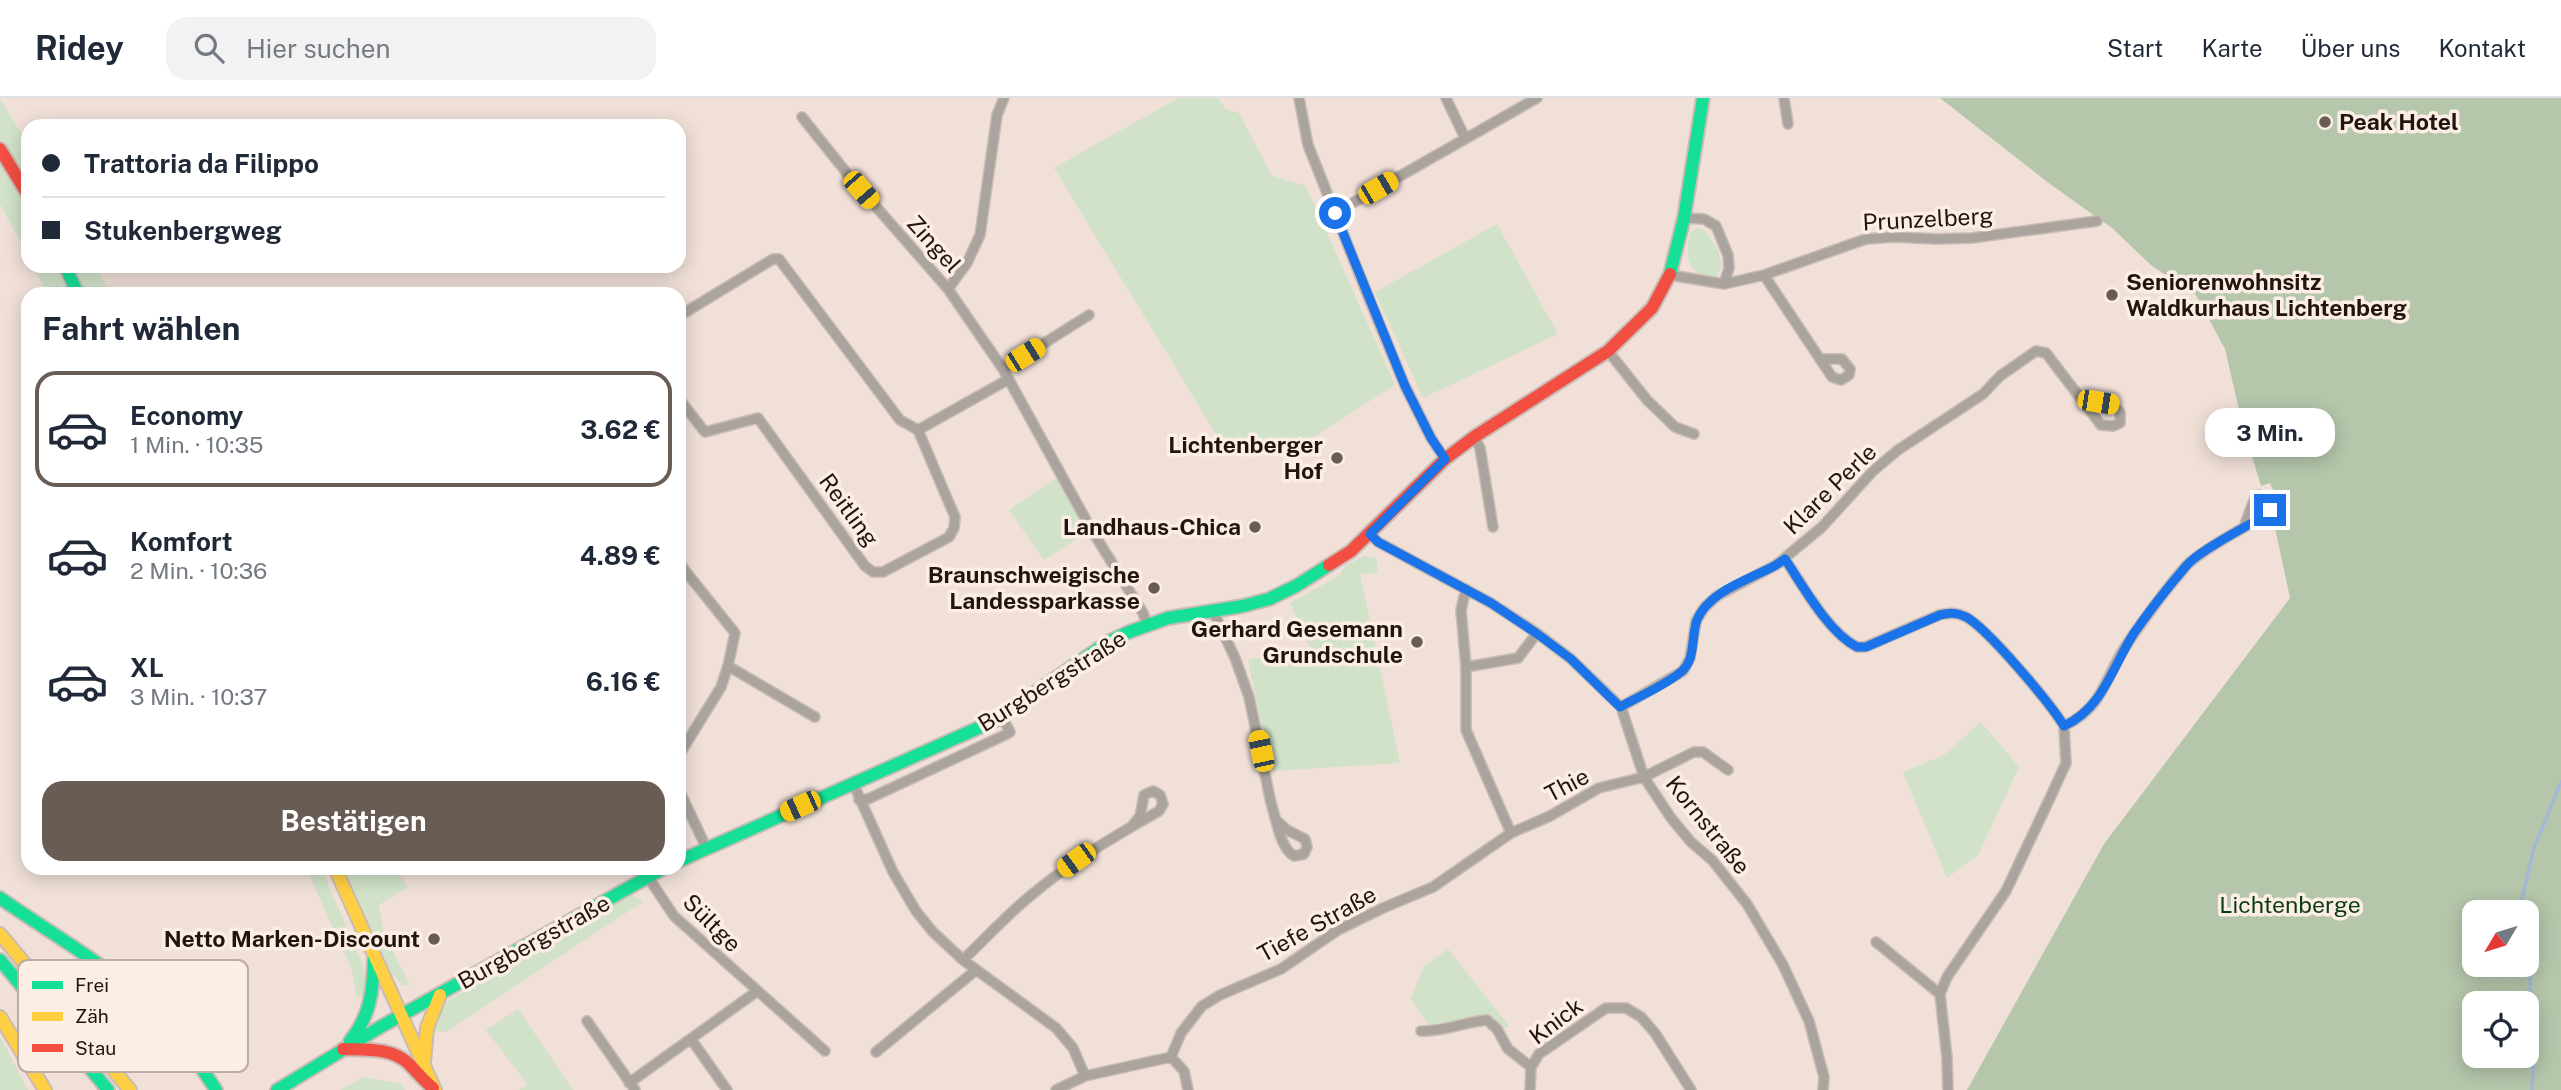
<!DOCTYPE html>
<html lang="de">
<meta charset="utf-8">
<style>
body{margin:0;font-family:"Public Sans",sans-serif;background:#f2f2f3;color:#1f2937;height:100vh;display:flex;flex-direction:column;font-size:26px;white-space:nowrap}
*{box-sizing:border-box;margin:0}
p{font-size:23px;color:#747a83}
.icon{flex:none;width:38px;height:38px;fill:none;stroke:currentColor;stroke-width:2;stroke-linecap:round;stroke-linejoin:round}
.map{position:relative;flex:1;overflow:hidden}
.drawer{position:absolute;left:21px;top:189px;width:665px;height:588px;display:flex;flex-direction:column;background:#fff;border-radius:21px;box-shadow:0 4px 18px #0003}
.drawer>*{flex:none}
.hud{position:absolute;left:21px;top:21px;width:665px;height:154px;border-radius:21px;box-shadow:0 4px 18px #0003;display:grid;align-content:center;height:154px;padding:0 21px;background:#fff}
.needle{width:46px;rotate:232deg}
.tools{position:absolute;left:2462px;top:802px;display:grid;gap:14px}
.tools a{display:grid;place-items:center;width:77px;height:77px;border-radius:14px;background:#fff;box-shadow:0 4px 18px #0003;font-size:35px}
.end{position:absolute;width:32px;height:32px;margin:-16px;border:9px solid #1a73e8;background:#fff;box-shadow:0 0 0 4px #fff}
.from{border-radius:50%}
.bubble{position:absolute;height:49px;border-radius:21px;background:#fff;box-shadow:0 4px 18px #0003;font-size:23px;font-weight:700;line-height:49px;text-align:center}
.car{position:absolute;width:21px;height:42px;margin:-21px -10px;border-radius:9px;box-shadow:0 0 5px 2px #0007;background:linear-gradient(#f5c518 24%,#345 0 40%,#f5c518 0 76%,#345 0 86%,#f5c518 0)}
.hud b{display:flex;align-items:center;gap:24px;height:66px;font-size:26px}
.hud b+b{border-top:2px solid #e0e1e3}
.hud i{width:18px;height:18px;background:#1f2937}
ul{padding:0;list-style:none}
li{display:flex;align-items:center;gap:21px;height:116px;margin:0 14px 10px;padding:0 7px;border:4px solid transparent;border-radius:21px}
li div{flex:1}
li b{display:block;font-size:26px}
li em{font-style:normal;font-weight:700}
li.selected{border-color:#695c54}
li>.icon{width:63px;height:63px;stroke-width:1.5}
h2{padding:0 21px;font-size:32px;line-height:84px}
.primary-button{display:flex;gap:14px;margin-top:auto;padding:14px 21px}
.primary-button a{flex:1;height:80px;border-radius:21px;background:#695c54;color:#fff;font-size:28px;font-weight:700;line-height:80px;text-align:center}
header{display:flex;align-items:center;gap:42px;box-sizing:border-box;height:98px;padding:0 35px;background:#fff;border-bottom:2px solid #e0e1e3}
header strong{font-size:33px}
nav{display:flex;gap:38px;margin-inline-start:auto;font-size:24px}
.search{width:490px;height:63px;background:#f2f2f3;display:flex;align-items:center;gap:18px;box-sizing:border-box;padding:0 24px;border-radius:21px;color:#747a83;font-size:26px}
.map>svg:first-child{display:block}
.green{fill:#d1e2c8}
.forest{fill:#b5c6ab;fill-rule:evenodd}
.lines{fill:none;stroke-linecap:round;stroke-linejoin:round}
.stream{stroke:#a3b8d4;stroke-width:3.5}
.street-casing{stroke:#c8bcb5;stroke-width:12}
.fast-casing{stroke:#c8bcb5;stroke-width:16}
.slow-casing{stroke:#c8bcb5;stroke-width:16}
.jam-casing{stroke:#c8bcb5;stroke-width:16}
.street{stroke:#aba49e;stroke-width:9}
.fast{stroke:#16e098;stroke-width:12}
.slow{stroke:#ffcf43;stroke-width:12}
.jam{stroke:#f24e42;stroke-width:12}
.route{stroke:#1a73e8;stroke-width:9}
.poi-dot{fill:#695c54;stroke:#fceee5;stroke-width:2.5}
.labels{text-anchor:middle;stroke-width:7;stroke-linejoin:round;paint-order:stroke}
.poi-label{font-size:23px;font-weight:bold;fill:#21150d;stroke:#fceee5;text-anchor:end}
.street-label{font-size:23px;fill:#21150d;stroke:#fceee5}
.park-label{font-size:23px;fill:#093b13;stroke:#fceee5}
.key{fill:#fceee5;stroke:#baada4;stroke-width:2}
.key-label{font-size:19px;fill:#21150d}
</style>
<header>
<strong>Ridey</strong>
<div class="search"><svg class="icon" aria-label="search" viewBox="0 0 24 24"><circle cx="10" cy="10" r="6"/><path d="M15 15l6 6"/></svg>Hier suchen</div>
<nav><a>Start</a><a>Karte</a><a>Über uns</a><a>Kontakt</a></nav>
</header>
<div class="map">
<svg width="2561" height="992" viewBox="0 0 2561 992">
<rect width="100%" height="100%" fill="#f0e0d8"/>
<path class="green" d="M1178,0H1218L1226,12L1239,15L1272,78L1306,88L1395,287L1315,338L1310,340L1219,341L1054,70Z
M0,1L28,46V85L0,41Z
M0,65L28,112V158L0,106Z
M1497,126L1558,236L1423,300L1375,194Z
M1697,130L1705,132L1718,152L1722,168L1716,179C1686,178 1685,159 1690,135Z
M33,168H56L69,196H47Z
M72,168H96L110,196H85Z
M1059,378L1089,433L1044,462L1009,412Z
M1364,458L1376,460L1378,475L1360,476L1400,665L1271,673L1248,562L1311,551L1290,505L1340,477L1345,468Z
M1981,624L2019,669L1978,757L1947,780L1903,674L1944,657Z
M306,770H321L363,867L368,897L356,899L352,872Z
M344,770H394L408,789L379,807L383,834L410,887L403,888L391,874Z
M626,795L644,803L446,934L428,932L422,918Z
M1448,851L1509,928L1502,933C1479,905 1459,926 1430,929L1411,901L1424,868Z
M518,911L573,992H519L527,986L486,932Z
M0,939L4,946L28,992H0Z
M362,979L402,986L405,992H341Z"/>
<path class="forest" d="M1940,0H2561V992H1967L2104,746L2290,500L2274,425L2285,419L2270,385L2261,388L2243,329L2225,251L2196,197L2152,168L2112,130L2050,86ZM2474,814H2527V866H2474ZM2474,905H2527V957H2474Z"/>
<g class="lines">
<path class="stream" d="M2519,814L2534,750L2561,684
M2530,893V869
M2532,992L2535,932"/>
<g class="street-casing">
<path id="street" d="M1299,0L1308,47L1370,203L1405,288L1431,340L1445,361
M1446,0L1465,40
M1784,0L1788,26
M802,19L850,79L948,191L1003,271L1091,431L1143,515L1147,526
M1335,115L1537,0
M1684,120L1704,121L1716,128L1728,157L1729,170L1724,186
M1670,177L1724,186L1764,177L1866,141L1894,139L1936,141L1972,140L2097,123
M1764,177L1832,279L1841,282L1849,277L1850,271L1842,261H1821
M948,191L967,165L980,137L997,17L1004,0
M679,218L773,161H779L900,322L918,332L955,419L954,430L949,439L883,474H873L865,468L758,320L705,334L679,301
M1608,253L1647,302L1675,329L1694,336
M1003,271L1089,217
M918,332L1009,281
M1474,339L1480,350L1493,429
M1370,436L1378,444L1491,505L1537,535L1571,561L1621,609L1644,679L1671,720L1691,744L1712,762L1747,806L1783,867L1809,923L1824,979L1823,992
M1785,461C1803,488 1828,534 1857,549H1865L1939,517C1949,515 1956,514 1966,519C1987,530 2051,606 2064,628
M679,465L735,535L728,568L721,589L679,657
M1466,491L1461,512L1466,569V632L1511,735
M1213,513L1235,560L1249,599L1271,705C1276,720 1280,750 1294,758L1304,756L1307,749L1305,741L1287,732L1276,722
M728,568L815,619
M1466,569L1518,560L1537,535
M1621,609L1683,573L1690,560L1696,523L1704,510L1717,498L1776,467L1822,429L1873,373L1898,352L1983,296L2000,278L2036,253L2046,255L2101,327L2113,328L2120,325V314L2113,307L2082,302
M853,685L893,774L916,813L932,833L963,862L1056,930L1073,950L1085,978
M679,692L706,749
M859,702L868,701L1007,636L1010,634L1002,619
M648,779L674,818L825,953
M1876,844L1940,896
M963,862C985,841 1006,818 1029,799C1069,765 1113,739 1159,713L1163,706L1160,697L1153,693L1144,697L1140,718L1132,728
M587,923L635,992
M1421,933C1444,934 1464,924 1487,922L1497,931L1508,951L1531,969
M691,941L727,992
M876,954L976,872
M1171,959L1181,935L1202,908L1220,897L1281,871L1338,832L1383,810L1433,789L1511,735L1550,718L1599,690L1644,679L1694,654H1703L1728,672
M1171,959L1184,973L1188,992
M629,985L756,894
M1056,992L1085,978L1171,959
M1530,992L1531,969L1539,956L1606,910H1626L1641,919L1655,935L1691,992
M1948,992L1947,960L1940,896L1947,879L2006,793L2050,700L2066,665L2064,628C2104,609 2104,581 2125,549C2144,521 2165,492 2187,467C2200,453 2246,428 2264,418L2270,412L2264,399L2259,397L2254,402L2244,429"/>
</g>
<g class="fast-casing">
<path id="fast" d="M65,168L78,196
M1670,176L1684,120L1703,0
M679,763L994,623L1108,544L1129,534L1168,520L1243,508L1269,501L1296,488L1329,467
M0,800C50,835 104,865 149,907C176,932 197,962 216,992
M0,862L108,992
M350,943C371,917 373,892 374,860
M277,992L382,928L664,770"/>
</g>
<g class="slow-casing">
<path id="slow" d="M335,770L435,992
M0,836L130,992
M0,919L45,992
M424,965L427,930L440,897"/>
</g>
<g class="jam-casing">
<path id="jam" d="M0,51L28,97
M1329,467L1351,453L1445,361L1474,339L1608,253L1652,210L1670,176
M343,951C365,952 391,949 409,966C417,974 424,983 433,990"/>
</g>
<use href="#street" class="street"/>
<use href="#fast" class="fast"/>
<use href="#slow" class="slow"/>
<use href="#jam" class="jam"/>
</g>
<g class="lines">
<path class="route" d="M1335,115L1405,288L1431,340L1445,361L1370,436L1378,444L1491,505L1536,535L1571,561L1620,609C1638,599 1668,586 1682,573C1696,561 1691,538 1697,522C1708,493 1751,481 1776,467L1785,461C1803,488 1828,534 1857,549H1866L1940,517C1949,515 1956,514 1966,519C1987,530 2051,606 2064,628C2103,610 2113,568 2134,535C2150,512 2169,488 2187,467C2200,452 2246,429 2264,418L2270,412"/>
</g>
<g class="poi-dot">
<circle cx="2325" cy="24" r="7"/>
<circle cx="2112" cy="197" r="7"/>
<circle cx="1337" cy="360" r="7"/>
<circle cx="1255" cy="429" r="7"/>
<circle cx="1154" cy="490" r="7"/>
<circle cx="1417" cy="544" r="7"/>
<circle cx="434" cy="841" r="7"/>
</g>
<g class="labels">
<g class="poi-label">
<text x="2339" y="32" text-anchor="start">Peak Hotel</text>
<text x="2126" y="192" text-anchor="start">Seniorenwohnsitz<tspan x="2126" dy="26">Waldkurhaus Lichtenberg</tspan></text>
<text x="1323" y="355">Lichtenberger<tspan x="1323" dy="26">Hof</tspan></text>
<text x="1241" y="437">Landhaus-Chica</text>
<text x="1140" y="485">Braunschweigische<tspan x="1140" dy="26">Landessparkasse</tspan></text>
<text x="1403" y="539">Gerhard Gesemann<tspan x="1403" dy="26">Grundschule</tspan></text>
<text x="420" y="849">Netto Marken-Discount</text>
</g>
<g class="street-label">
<text transform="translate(1928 121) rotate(-3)" y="8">Prunzelberg</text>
<text transform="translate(934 146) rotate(48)" y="8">Zingel</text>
<text transform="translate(1830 391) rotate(-44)" y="8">Klare Perle</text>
<text transform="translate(849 412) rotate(54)" y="8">Reitling</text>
<text transform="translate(1052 583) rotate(-32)" y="8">Burgbergstraße</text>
<text transform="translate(1567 687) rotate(-28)" y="8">Thie</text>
<text transform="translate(1708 727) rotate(51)" y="8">Kornstraße</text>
<text transform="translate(712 825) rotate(45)" y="8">Sültge</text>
<text transform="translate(1317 826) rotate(-29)" y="8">Tiefe Straße</text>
<text transform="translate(534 844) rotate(-29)" y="8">Burgbergstraße</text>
<text transform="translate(1556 923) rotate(-37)" y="8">Knick</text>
</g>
<g class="park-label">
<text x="2290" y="815">Lichtenberge</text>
</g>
</g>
<rect x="18" y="862" width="230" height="112" rx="10" class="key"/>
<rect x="32" y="883" width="31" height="8" fill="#16e098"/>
<rect x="32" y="914" width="31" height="9" fill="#ffcf43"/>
<rect x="32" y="946" width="31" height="8" fill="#f24e42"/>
<g class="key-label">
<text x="75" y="894">Frei</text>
<text x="75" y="925">Zäh</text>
<text x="75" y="957">Stau</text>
</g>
</svg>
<div class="tools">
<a><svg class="needle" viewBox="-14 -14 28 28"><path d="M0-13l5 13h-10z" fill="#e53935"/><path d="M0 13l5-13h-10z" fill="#747a83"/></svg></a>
<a><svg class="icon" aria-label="locate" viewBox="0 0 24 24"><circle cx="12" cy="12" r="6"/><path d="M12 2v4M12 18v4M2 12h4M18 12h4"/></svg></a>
</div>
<i class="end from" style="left:1335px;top:115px"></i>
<i class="end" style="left:2270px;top:412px"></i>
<div class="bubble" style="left:2205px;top:310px;width:130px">3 Min.</div>
<i class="car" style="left:1378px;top:90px;rotate:60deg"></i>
<i class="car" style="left:861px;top:92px;rotate:139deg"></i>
<i class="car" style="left:1025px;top:257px;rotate:58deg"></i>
<i class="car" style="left:2098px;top:304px;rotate:99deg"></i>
<i class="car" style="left:1261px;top:653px;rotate:348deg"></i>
<i class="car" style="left:800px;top:708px;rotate:246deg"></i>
<i class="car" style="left:1076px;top:762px;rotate:234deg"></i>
<div class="hud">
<b><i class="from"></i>Trattoria da Filippo</b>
<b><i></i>Stukenbergweg</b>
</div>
<section class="drawer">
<h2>Fahrt wählen</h2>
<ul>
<li class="selected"><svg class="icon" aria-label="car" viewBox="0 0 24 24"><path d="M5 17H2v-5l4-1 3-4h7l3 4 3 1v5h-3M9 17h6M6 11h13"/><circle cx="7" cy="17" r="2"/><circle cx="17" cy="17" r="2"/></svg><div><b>Economy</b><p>1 Min. · 10:35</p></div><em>3.62 €</em></li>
<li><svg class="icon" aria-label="car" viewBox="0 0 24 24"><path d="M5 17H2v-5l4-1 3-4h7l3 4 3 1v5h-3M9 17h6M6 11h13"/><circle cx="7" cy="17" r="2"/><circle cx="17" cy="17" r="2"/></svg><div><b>Komfort</b><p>2 Min. · 10:36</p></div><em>4.89 €</em></li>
<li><svg class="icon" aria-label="car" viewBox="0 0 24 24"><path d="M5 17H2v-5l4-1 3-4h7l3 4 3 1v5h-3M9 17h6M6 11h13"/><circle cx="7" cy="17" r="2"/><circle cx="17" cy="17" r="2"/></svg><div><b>XL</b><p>3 Min. · 10:37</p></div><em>6.16 €</em></li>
</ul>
<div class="primary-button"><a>Bestätigen</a></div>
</section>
</div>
